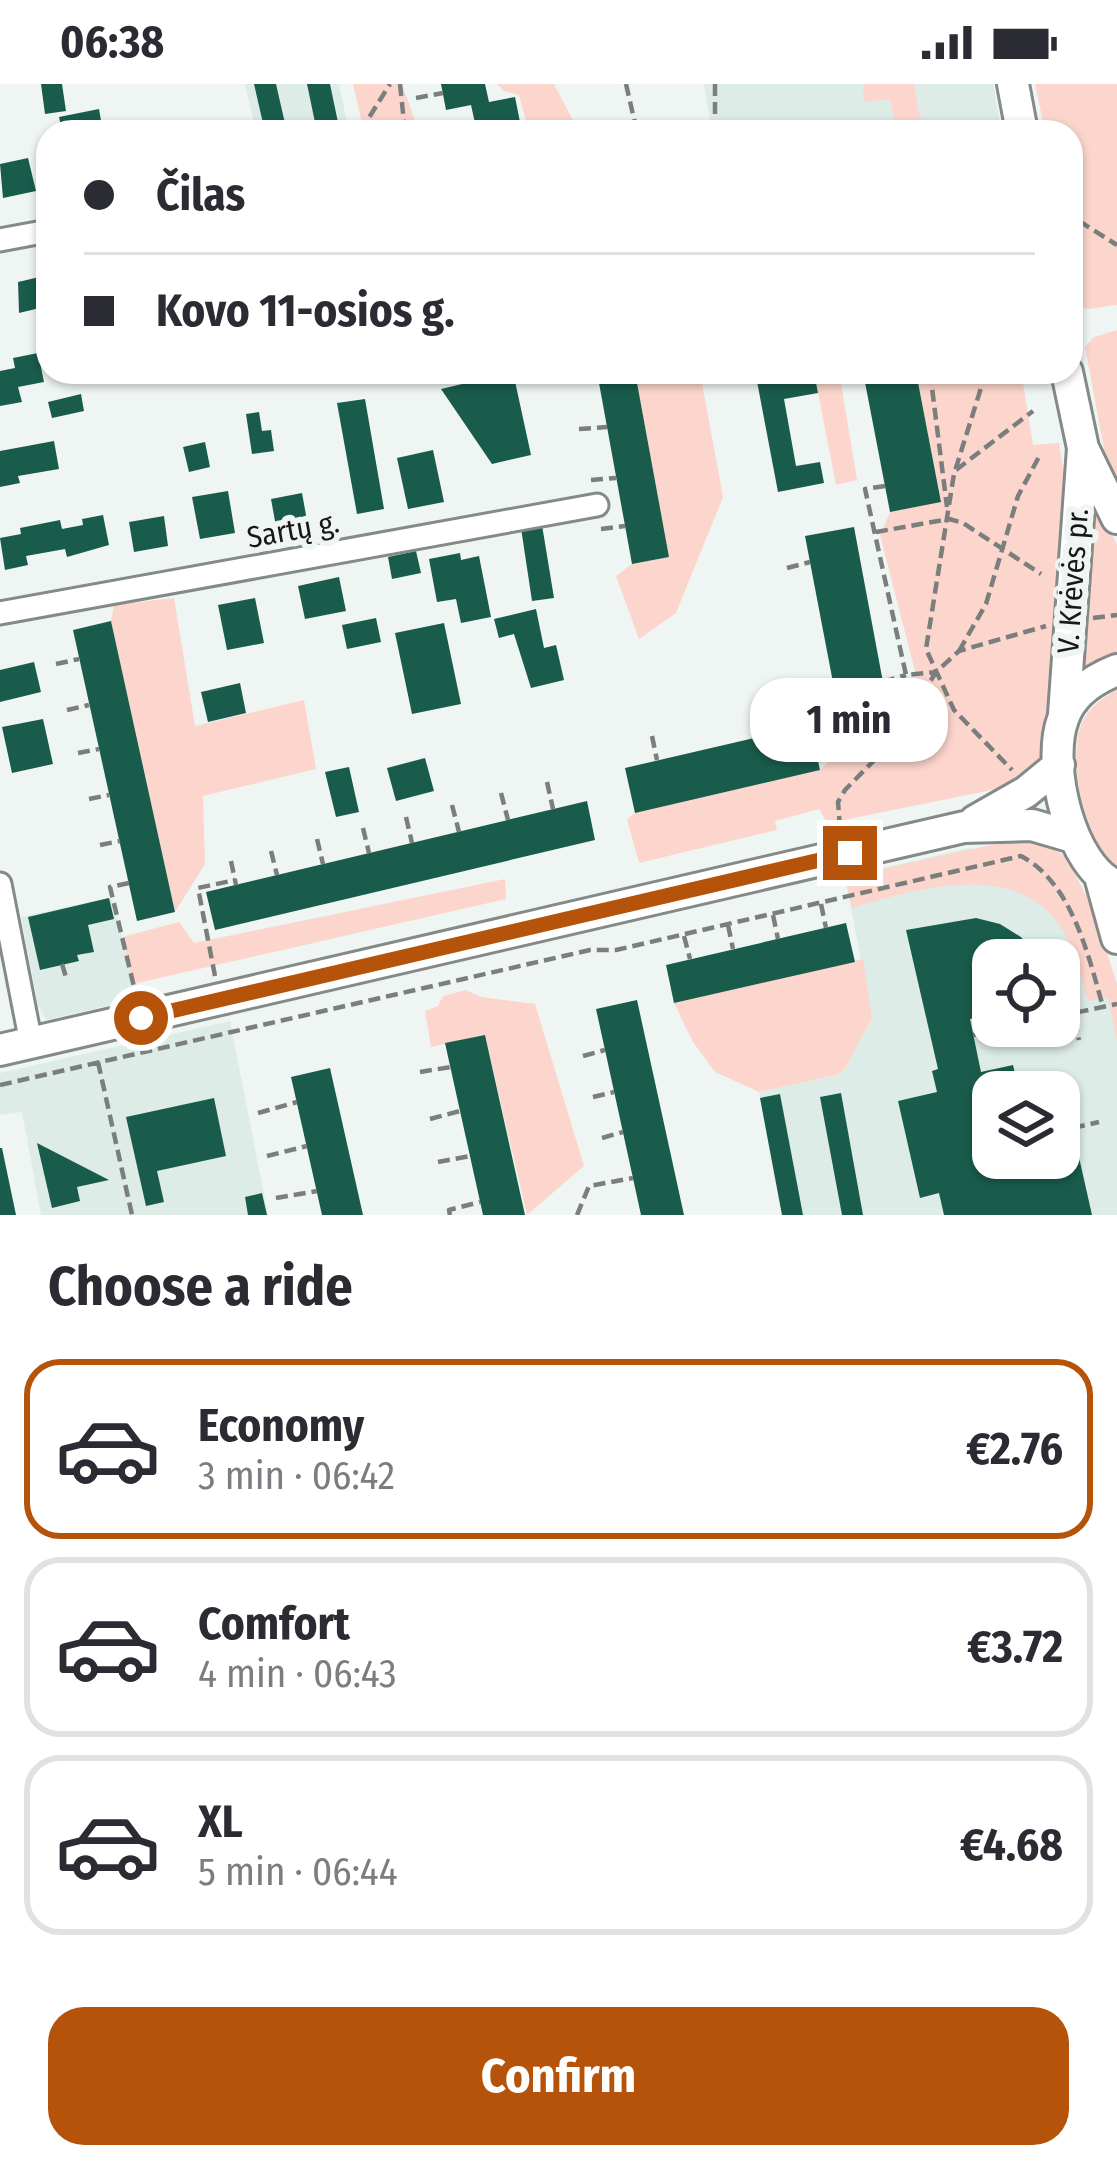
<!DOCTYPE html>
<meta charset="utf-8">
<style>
body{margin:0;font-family:"Fira Sans Condensed",sans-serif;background:#f2f2f3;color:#2b2b33;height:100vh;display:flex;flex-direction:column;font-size:45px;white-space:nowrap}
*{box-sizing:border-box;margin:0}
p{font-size:39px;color:#7c7c81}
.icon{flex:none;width:66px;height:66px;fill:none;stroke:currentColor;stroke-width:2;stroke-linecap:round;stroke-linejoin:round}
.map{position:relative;height:1131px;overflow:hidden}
.drawer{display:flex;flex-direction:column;background:#fff;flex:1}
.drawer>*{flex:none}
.hud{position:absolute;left:36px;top:36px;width:1047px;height:264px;border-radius:36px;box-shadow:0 3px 9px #0004;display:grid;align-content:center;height:264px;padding:0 48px;background:#fff}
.fabs{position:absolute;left:972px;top:855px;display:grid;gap:24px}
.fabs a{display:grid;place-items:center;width:108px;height:108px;border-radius:24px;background:#fff;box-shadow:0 3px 9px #0004;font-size:60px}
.end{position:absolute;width:54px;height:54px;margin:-27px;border:15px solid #b45309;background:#fff;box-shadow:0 0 0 6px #fff}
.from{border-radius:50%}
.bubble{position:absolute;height:84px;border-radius:36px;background:#fff;box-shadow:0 3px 9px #0004;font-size:39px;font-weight:700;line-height:84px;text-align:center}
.hud b{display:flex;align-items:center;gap:42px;height:114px;font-size:45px}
.hud b+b{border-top:3px solid #e1e1e2}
.hud i{width:30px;height:30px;background:#2b2b33}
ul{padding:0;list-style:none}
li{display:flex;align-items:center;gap:36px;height:180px;margin:0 24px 18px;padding:0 24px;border:6px solid #e1e1e2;border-radius:36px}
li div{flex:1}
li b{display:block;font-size:45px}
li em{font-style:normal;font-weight:700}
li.active{border-color:#b45309}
li>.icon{width:108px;height:108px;stroke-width:1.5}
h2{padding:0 48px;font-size:54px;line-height:144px}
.primary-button{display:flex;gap:24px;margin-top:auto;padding:24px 48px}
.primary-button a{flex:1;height:138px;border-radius:36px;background:#b45309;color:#fff;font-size:48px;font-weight:700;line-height:138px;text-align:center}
.status{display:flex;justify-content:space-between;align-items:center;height:84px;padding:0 60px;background:#fff;direction:ltr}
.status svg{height:33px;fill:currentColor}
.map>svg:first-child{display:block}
.built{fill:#ddece7;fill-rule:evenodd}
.green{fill:#fcd6cc}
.building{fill:#1a5c4c}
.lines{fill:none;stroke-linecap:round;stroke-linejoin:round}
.minor-casing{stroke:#848a88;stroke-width:27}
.secondary-casing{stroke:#848a88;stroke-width:36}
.path{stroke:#7a7e7d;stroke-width:4.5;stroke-dasharray:12 6;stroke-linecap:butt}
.minor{stroke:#fff;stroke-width:21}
.secondary{stroke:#fff;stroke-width:30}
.route{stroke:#b45309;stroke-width:15}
.labels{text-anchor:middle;stroke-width:12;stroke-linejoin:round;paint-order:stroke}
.street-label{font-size:30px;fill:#171918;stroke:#eff5f3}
</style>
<div class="status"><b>06:38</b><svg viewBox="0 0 49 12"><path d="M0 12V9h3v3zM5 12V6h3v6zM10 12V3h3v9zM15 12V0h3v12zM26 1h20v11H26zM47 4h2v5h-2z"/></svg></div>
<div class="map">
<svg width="1117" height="1131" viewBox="0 0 1117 1131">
<rect width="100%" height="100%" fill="#eff5f3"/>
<path class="built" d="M245,0H339L349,48H256Z
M704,0H993L1002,48H712Z
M968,764L1067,775L1091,821L1117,900V1131H782L759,1008L836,991L845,985L872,934L845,793ZM993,876H1059V942H993ZM993,1008H1059V1074H993Z
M112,813L137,915L46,936L38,921L21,833Z
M230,937L268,1131H41L22,1028L0,1031V989Z"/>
<path class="green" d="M353,0H402L419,48H364Z
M497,0H554L579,48H529L519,11L504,7Z
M863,0H914L921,39L895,43L890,15L864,18Z
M1035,0H1117V221L1088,225L1076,221L1071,190V131L1079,135L1071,96V48H1045Z
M1117,246V404L1105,370L1085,263L1094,253Z
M635,288H700L723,413L676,529L639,555L616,492L632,480L669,473Z
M814,288H839L857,396L836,401Z
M916,288H1047L1048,294L1023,299L1033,361L1059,359L1068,417L1043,677L1027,699L839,737H826L819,725L775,737L777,746L639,779L627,735L635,729L820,686L917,595L880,451L890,428L941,417Z
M1093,413L1117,461V568L1090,579L1075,593Z
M174,514L195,642L304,616L316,685L203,712L205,780L175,828L111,537L114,521Z
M1117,606V782C1086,761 1069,683 1079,647C1085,627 1099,615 1117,606Z
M1027,753L1048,759L1067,775L1091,821L1117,900V956L1108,914L1088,917C1082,899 1078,879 1071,862C1031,770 924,803 852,824L845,793Z
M505,795L506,815L133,900L122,853L179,838L194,859Z
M863,875L872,934L845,985L836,991L759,1008L715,988L693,958L674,919Z
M466,906L481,913L535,920L584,1082L527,1131L485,951L431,963L425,927L438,922L443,912Z"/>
<path class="building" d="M41,0H62L66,27L45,30Z
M254,0H276L287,48H265Z
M307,0H330L340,48H317Z
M441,0H485L489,18L515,13L522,48H477L471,21L446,26Z
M99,25L103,48H62L59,33Z
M194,37L197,48H157V47Z
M28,74L36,107L3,114L0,80Z
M48,191V222L19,229L18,198Z
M38,269L44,298L18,303L22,318L0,322V287L15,284L13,274Z
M513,288L531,371L492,380L441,305Z
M597,288H635L669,473L632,480Z
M779,288H814L818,309L784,315L796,382L820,378L824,399L778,408L756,292Z
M863,288H916L941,418L890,428Z
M81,310L84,327L52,334L48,318Z
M365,315L384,425L357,430L337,319Z
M259,328L262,347L271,346L274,367L252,370L246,330Z
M54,357L59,385L18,392L20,399L0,403V367Z
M205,358L210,383L189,388L183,363Z
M433,366L444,418L408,425L397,374Z
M228,407L235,449L200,455L192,413Z
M302,409L308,442L277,448L271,415Z
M103,431L109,461L67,473L65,465L26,472L28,481L5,486L0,454L21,450L20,444L60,436L62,445L83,441L82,435Z
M164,432L168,462L134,468L129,438Z
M542,441L554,514L532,517L521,444Z
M854,443L888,625L840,635L805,452Z
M416,467L421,489L392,495L388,473Z
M460,469L461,476L479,472L491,533L461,539L456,515L437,518L429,475Z
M339,493L346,527L305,535L298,502Z
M255,514L264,559L227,566L218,521Z
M536,525L544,564L556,561L564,596L531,604L514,550L499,554L494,535Z
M376,534L381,558L347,565L342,541Z
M111,537L175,828L137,837L73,546Z
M444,539L461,620L412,630L395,549Z
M34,578L41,608L0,618V586Z
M240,599L246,629L208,638L201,608Z
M43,635L53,680L12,689L2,643Z
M810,641L820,686L635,729L625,684Z
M425,674L434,707L396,717L387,684Z
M349,683L359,728L336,733L325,688Z
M587,717L595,756L215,846L206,808Z
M109,814L114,835L88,841L94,868L77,871L79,877L40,886L28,833Z
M976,834L1000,840L1021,853L1040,876H993V930L970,935L981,988L1013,981L1018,1002L1035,998L1038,1008H993V1074H1059V1008L1043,1006L1063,1002L1092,1131H944L939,1109L920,1114L898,1017L937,1008L932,987L938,985L906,846Z
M846,839L855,878L674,919L666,881Z
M637,916L684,1131H641L605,966L596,925Z
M485,951L525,1131H483L460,1027L445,959Z
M330,984L363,1131H322L291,993Z
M841,1009L863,1131H842L820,1013Z
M780,1010L803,1131H782L760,1014Z
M214,1014L226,1072L157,1087L164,1118L146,1122L126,1033Z
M37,1059L109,1096L77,1103L80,1117L52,1124Z
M0,1064H2L16,1131H0Z
M262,1109L267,1131H248L245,1113Z"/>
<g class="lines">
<g class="minor-casing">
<path id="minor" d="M0,156L48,147
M0,529L597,421
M0,800L31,959"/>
</g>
<g class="secondary-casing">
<path id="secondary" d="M1013,0L1022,48
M1067,288L1083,364L1117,434
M1117,586C1094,595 1071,610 1063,635C1046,680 1070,784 1117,802
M1064,630L1083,364
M975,737L1026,708L1059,681
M1101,796L1117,854
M0,966L964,743L1032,741L1073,753"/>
</g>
<path class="path" d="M400,0L405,48
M626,0L637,48
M715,0V48
M416,14L443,9
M360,48L390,0
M757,48L777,43
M1071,121L1076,120
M1079,137L1117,161
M569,288L567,294L597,291
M930,288L947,423
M986,288L954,390L926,565L954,626L1012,686
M579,345L607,343
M956,386L1033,327
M591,396L616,394
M885,402L865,405L906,591L936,588
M601,445L625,442
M876,448L949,435L963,439L1041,490
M787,484L810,478
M1093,534L1117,531
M959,567L986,520L1018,412L1041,369
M56,580L79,575
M883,598L906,591
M811,610L834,605
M768,621L776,649
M67,626L89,621
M652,652L657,676
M78,669L99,665
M547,698L553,725
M501,709L508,736
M89,715L109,711
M452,721L459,748
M406,733L412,759
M363,744L369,769
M840,744L838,718L845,706L896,654L936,588L959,567L1046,542
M317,755L323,780
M100,761L120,757
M271,767L277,791
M231,777L236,801
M129,799L110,803L135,907
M821,820L826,844
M773,831L778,855
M728,841L733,865
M684,852L690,875
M62,880L66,893
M215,892L198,804L235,796
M1066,901L1079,956
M1059,932L1117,920
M973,951L1012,942
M583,972L605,966
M98,978L132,1131
M420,988L451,983
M0,1001L590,866H616L1021,772C1072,799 1088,870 1103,923
M593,1013L614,1008
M258,1029L297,1018
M430,1035L460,1027
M1073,1044L1099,1038
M602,1054L623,1048
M267,1072L307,1062
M438,1078L470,1072
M276,1114L317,1107
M450,1131L449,1126L480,1118
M577,1131L589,1102L633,1094"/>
<use href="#minor" class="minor"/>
<use href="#secondary" class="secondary"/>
</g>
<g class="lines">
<path class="route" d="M141,934L850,769"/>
</g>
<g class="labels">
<g class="street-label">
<text transform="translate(293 446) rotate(-10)" y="10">Sartų g.</text>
<text transform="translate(1073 497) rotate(-86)" y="10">V. Krėvės pr.</text>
</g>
</g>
</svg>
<div class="fabs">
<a><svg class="icon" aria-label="locate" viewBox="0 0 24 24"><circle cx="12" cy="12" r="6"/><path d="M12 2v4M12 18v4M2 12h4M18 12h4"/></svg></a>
<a><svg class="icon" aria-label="layers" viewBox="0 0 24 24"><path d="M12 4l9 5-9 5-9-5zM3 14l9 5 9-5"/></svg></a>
</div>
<i class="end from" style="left:141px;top:934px"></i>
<i class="end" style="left:850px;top:769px"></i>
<div class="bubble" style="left:750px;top:594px;width:198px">1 min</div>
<div class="hud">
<b><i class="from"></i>Čilas</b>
<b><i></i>Kovo 11-osios g.</b>
</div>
</div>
<section class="drawer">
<h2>Choose a ride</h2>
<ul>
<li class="active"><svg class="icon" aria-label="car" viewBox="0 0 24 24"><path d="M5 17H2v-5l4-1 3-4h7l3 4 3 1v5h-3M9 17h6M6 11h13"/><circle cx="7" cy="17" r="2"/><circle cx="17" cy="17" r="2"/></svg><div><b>Economy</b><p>3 min · 06:42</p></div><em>€2.76</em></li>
<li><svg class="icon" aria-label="car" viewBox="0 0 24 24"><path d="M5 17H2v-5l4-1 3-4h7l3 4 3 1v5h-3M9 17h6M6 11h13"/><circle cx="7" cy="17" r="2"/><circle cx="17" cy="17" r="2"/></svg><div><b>Comfort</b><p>4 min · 06:43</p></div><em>€3.72</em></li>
<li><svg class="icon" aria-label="car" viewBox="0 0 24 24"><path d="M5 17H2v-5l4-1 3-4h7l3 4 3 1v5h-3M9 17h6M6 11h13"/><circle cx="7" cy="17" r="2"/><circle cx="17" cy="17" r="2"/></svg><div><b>XL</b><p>5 min · 06:44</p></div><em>€4.68</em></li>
</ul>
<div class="primary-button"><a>Confirm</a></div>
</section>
